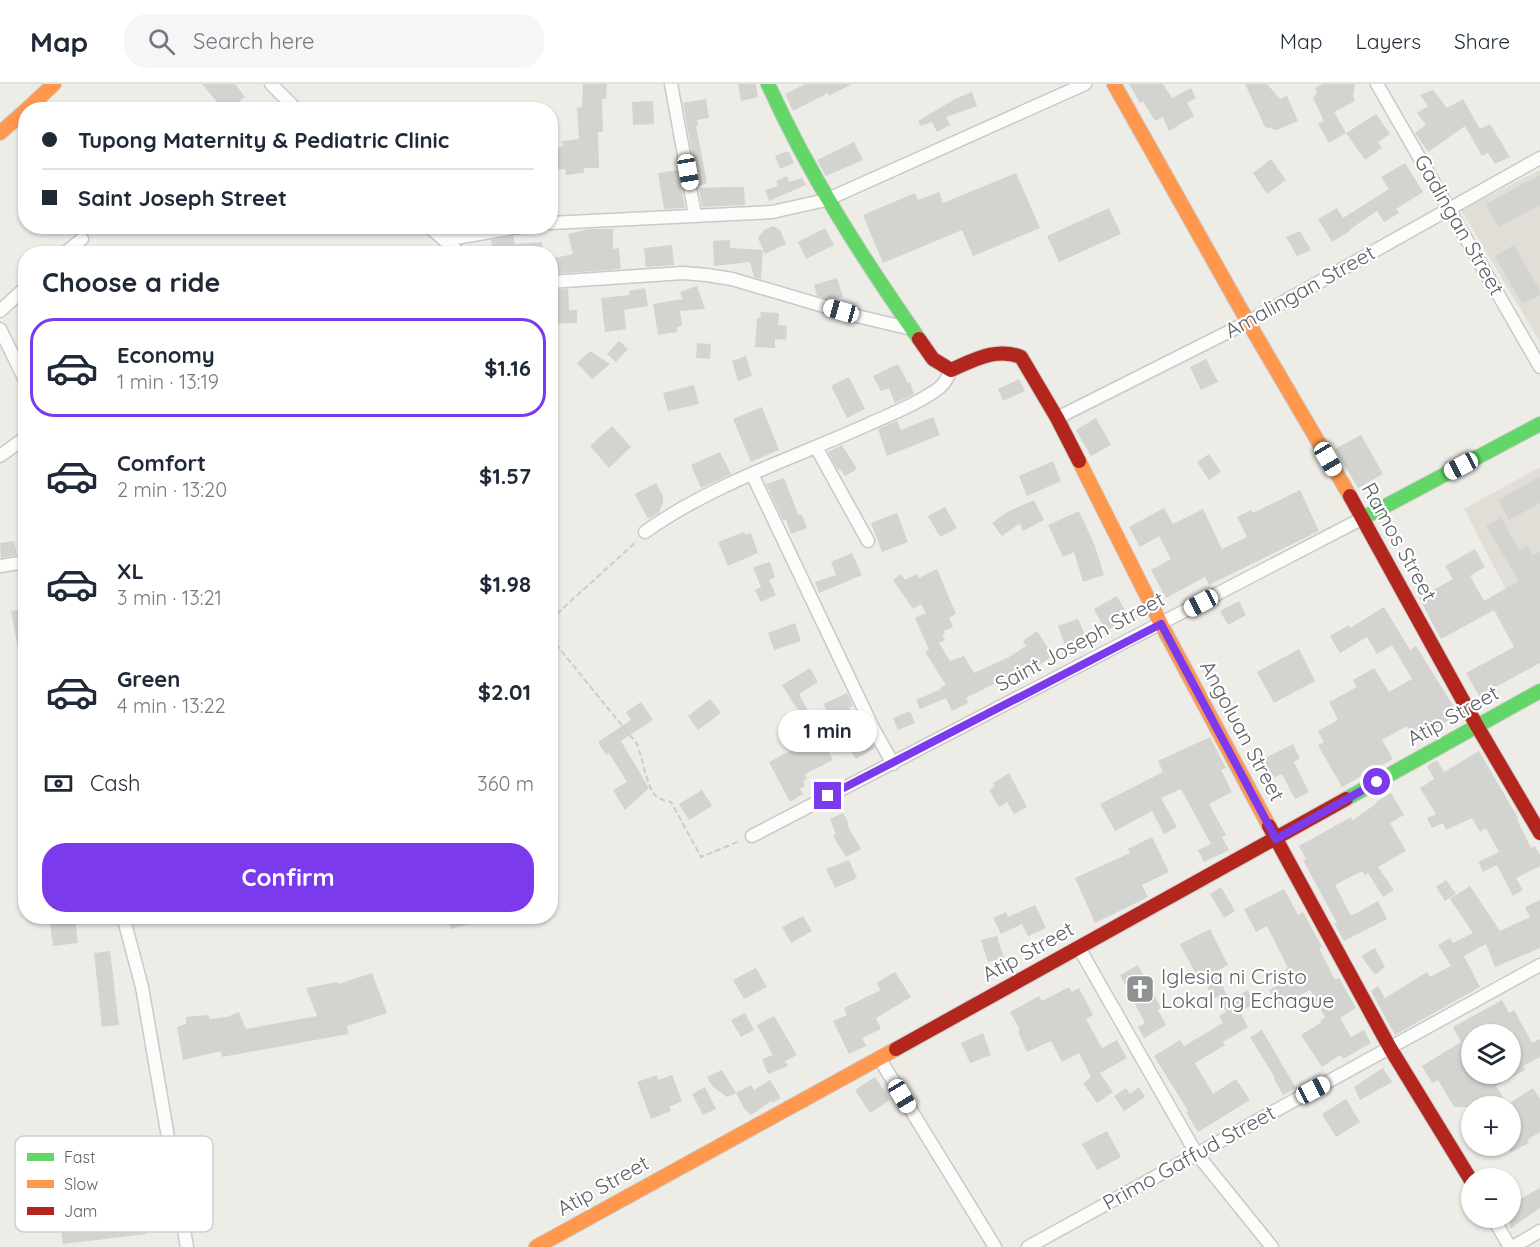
<!DOCTYPE html>
<meta charset="utf-8">
<style>
body{margin:0;font-family:Quicksand,sans-serif;background:#f6f6f7;color:#1f2937;height:100vh;display:flex;flex-direction:column;font-size:22px;white-space:nowrap}
*{box-sizing:border-box;margin:0}
p{font-size:20px;color:#747a83}
.icon{flex:none;width:33px;height:33px;fill:none;stroke:currentColor;stroke-width:2;stroke-linecap:round;stroke-linejoin:round}
.map{position:relative;flex:1;overflow:hidden}
.drawer{position:absolute;left:18px;top:162px;width:540px;height:678px;display:flex;flex-direction:column;background:#fff;border-radius:24px;box-shadow:0 2px 4px #0004}
.drawer>*{flex:none}
.guide{position:absolute;left:18px;top:18px;width:540px;height:132px;border-radius:24px;box-shadow:0 2px 4px #0004;display:grid;align-content:center;height:132px;padding:0 24px;background:#fff}
.buttons{position:absolute;left:1461px;top:940px;display:grid;gap:12px}
.buttons a{display:grid;place-items:center;width:60px;height:60px;border-radius:50%;background:#fff;box-shadow:0 2px 4px #0004;font-size:30px}
.end{position:absolute;width:27px;height:27px;margin:-14px;border:8px solid #7c3aed;background:#fff;box-shadow:0 0 0 3px #fff}
.from{border-radius:50%}
.bubble{position:absolute;height:42px;border-radius:21px;background:#fff;box-shadow:0 2px 4px #0004;font-size:20px;font-weight:800;line-height:42px;text-align:center}
.car{position:absolute;width:18px;height:36px;margin:-18px -9px;border-radius:8px;box-shadow:0 0 4px 2px #0007;background:linear-gradient(#fff 24%,#345 0 40%,#fff 0 76%,#345 0 86%,#fff 0)}
.guide b{display:flex;align-items:center;gap:21px;height:57px;font-size:22px}
.guide b+b{border-top:2px solid #e0e1e3}
.guide i{width:15px;height:15px;background:#1f2937}
ul{padding:0;list-style:none}
li{display:flex;align-items:center;gap:18px;height:99px;margin:0 12px 9px;padding:0 12px;border:3px solid transparent;border-radius:24px}
li div{flex:1}
li b{display:block;font-size:22px}
li em{font-style:normal;font-weight:800}
li.active{border-color:#7c3aed}
li>.icon{width:54px;height:54px;stroke-width:1.5}
h2{padding:0 24px;font-size:27px;line-height:72px}
.pay{display:flex;align-items:center;gap:15px;height:66px;padding:0 24px;font-size:22px}
.pay p{margin-inline-start:auto}
.action{display:flex;gap:12px;margin-top:auto;padding:12px 24px}
.action a{flex:1;height:69px;border-radius:24px;background:#7c3aed;color:#fff;font-size:24px;font-weight:800;line-height:69px;text-align:center}
header{display:flex;align-items:center;gap:36px;box-sizing:border-box;height:84px;padding:0 30px;background:#fff;border-bottom:2px solid #e0e1e3}
header strong{font-size:28px}
nav{display:flex;gap:33px;margin-inline-start:auto;font-size:21px}
.search{width:420px;height:54px;background:#f6f6f7;display:flex;align-items:center;gap:15px;box-sizing:border-box;padding:0 21px;border-radius:24px;color:#747a83;font-size:22px}
.map>svg:first-child{display:block}
.education{fill:#e0ded7}
.building{fill:#d3d3d0;fill-rule:evenodd}
.lines{fill:none;stroke-linecap:round;stroke-linejoin:round}
.street-casing{stroke:#c9c9c8;stroke-width:15}
.fast-casing{stroke:#cacac9;stroke-width:16}
.slow-casing{stroke:#cacac9;stroke-width:16}
.jam-casing{stroke:#cacac9;stroke-width:16}
.path{stroke:#c9ceca;stroke-width:2;stroke-dasharray:6 3;stroke-linecap:butt}
.street{stroke:#fcfcfb;stroke-width:12}
.fast{stroke:#63d668;stroke-width:14}
.slow{stroke:#ff974d;stroke-width:14}
.jam{stroke:#b3261e;stroke-width:14}
.route{stroke:#7c3aed;stroke-width:8}
.labels{text-anchor:middle;stroke-width:4.5;stroke-linejoin:round;paint-order:stroke}
.street-label{font-size:21px;fill:#5d6165;stroke:#fff}
.poi-label{font-size:21px;fill:#5d6165;stroke:#fff;text-anchor:start}
.key{fill:#fff;stroke:#ced0d1;stroke-width:1.5}
.key-label{font-size:16px;fill:#5d6165}
</style>
<header>
<strong>Map</strong>
<div class="search"><svg class="icon" aria-label="search" viewBox="0 0 24 24"><circle cx="10" cy="10" r="6"/><path d="M15 15l6 6"/></svg>Search here</div>
<nav><a>Map</a><a>Layers</a><a>Share</a></nav>
</header>
<div class="map">
<svg width="1540" height="1163" viewBox="0 0 1540 1163">
<rect width="100%" height="100%" fill="#edece7"/>
<path class="education" d="M1540,86V258L1461,126Z
M1540,383V571L1464,425Z"/>
<path class="building" d="M202,0H235L245,13L232,23L228,19L222,24Z
M583,0H607L606,15H602L603,48H598L599,84H584V89L566,91L565,85L550,86V64L563,63L562,57L579,55L577,24L582,23Z
M738,0H756L758,13L741,17Z
M805,0H852L829,12L828,9L793,27L785,10Z
M1129,0H1163L1172,14L1191,4L1196,14L1187,19L1194,32L1169,47L1163,33L1155,37L1143,17L1140,19Z
M1245,0H1267L1280,15L1287,12L1298,37L1277,46L1265,43Z
M1323,0H1355L1353,12L1355,17L1334,28L1346,49L1329,59L1318,40L1324,37L1313,14L1317,9L1315,4Z
M1433,6L1447,24L1463,15L1480,45L1490,40L1510,73L1495,80L1488,69L1482,72L1465,42L1428,68L1415,49L1426,41L1417,29L1428,22L1420,11Z
M972,8L977,22L946,33L950,41L937,48L932,38L921,42L918,37L955,15Z
M706,15L709,34L697,36L698,42H696L707,99L698,103L683,19Z
M653,17L654,40L633,41L632,18Z
M1376,30L1390,50L1378,58L1382,64L1365,76L1346,49Z
M854,58L863,76L826,92L817,76Z
M785,68H789L794,79L780,85L775,72Z
M1271,75L1286,96L1267,110L1253,89Z
M1405,79L1423,108L1396,125L1399,129L1384,138L1377,127L1349,146L1350,147L1332,158L1318,135L1337,124L1343,134L1389,105L1381,93Z
M678,86L685,124L664,125L658,89Z
M1016,89L1040,144L973,172L962,146L883,179L863,131L915,109L918,116L939,108L943,119Z
M1540,91V121L1498,143L1486,120Z
M787,92L789,98L802,94L806,101L769,117L765,106L778,102L776,97Z
M731,103H744L745,121L702,123L699,104Z
M1109,124L1121,150L1059,178L1047,152Z
M773,142L780,146L786,160L765,170L758,154L764,146Z
M825,144L834,161L806,175L798,158Z
M588,145H613V165L619,164L621,185L550,190V175L573,170L568,150Z
M1300,147L1311,166L1297,172L1286,153Z
M513,152L515,160L542,158L543,170H493L491,156Z
M730,156V164L763,166L761,195L754,193L750,178L714,182L713,157Z
M672,161L674,181L646,183L644,164Z
M1514,161L1540,207V211L1522,220L1495,172Z
M837,194L843,213L832,216L817,212L814,201Z
M697,202L705,225L680,227L682,242L677,243V248L658,251L653,220L683,215L680,208Z
M645,204L648,222L624,226L626,245L605,248L601,214L630,211L629,207Z
M568,205L569,226H577V239L550,240V206Z
M760,228L779,229L778,241L787,242L786,256L775,255V264L755,263L757,235L761,233Z
M619,257L628,265L616,278L607,270Z
M697,259L711,260L710,275L696,274Z
M590,267L610,280L592,295L577,279Z
M746,272L752,292L738,297L732,277Z
M1206,275L1218,298L1201,306L1190,283Z
M898,280L908,299L910,298L914,310L895,319L889,304L881,307L873,292Z
M849,293L865,325L847,334L831,302Z
M1019,295L1025,307L1003,317L998,305Z
M694,301L699,320L668,327L663,309Z
M762,323L779,366L751,378L733,335Z
M933,333L940,351L887,372L878,345L897,337L901,346Z
M1096,334L1111,361L1091,372L1076,346Z
M612,342L631,363L609,384L590,362Z
M1361,351L1383,390L1358,404L1335,365Z
M842,361L857,385L845,392L840,385L838,386L828,368Z
M720,368L731,390L701,404L691,381Z
M1209,370L1221,388L1209,396L1197,378Z
M1053,377L1061,397L1027,412L1019,392Z
M1540,393V419L1509,436L1498,416Z
M784,394L798,430L802,431L807,444L791,450L786,436H783L766,400Z
M656,399L663,412V418L659,429L648,435L635,410Z
M1300,406L1319,447L1209,501L1205,493L1166,514L1151,486L1171,475L1159,452L1140,463L1129,443L1164,424L1173,440L1203,425L1222,465L1247,453L1237,433L1251,426L1253,429Z
M1034,416L1044,436L1023,447L1020,439L1002,452L992,439L1007,428Z
M945,423L957,444L940,453L928,432Z
M1079,427L1095,462L1104,491L1083,498L1074,468L1063,473L1048,441Z
M897,429L908,458L882,468L871,439Z
M1501,434L1519,466L1527,461L1532,471L1540,468V579L1479,612L1466,589L1514,563L1494,526L1441,555L1419,514L1453,495L1445,482L1475,465L1485,483L1470,492L1484,517L1519,497L1486,442Z
M744,448L745,451L751,449L758,469L728,482L718,458Z
M14,457L17,471L1,474L0,459Z
M852,469L862,491L819,509L815,498L836,491L831,478Z
M770,478L775,493L769,496L776,511L761,518L755,506L761,503L753,483Z
M937,485L956,530L949,534L953,543L944,547L945,550L942,551L945,556L939,559L950,577L964,572L974,589L1009,573L1026,562L1023,557L1037,547L1053,572L1039,581L1037,578L966,614L968,619L952,627L946,614L920,625L916,616L941,605L940,604L946,601L925,568L929,566L915,534L926,529L921,520L913,525L893,496L901,490L905,496L917,490L919,494Z
M1117,512L1129,533L1106,547L1094,525Z
M1239,517L1246,531L1228,541L1220,527Z
M1384,523L1410,566L1416,562L1459,631L1414,655L1407,642L1382,656L1393,675L1342,703L1318,661L1324,658L1318,647L1338,636L1329,618L1357,603L1353,596L1374,584L1389,608L1412,595L1392,561L1377,570L1367,553L1340,569L1330,552L1349,541L1350,544Z
M26,525V575H20L11,527Z
M1078,535L1086,553L1065,561L1058,542Z
M795,539L801,557L774,566L768,549Z
M1299,565L1315,597L1274,619L1257,588Z
M810,584L818,598L799,610L809,629L802,633L782,601Z
M847,609L853,622L849,624L862,649L865,647L875,664L856,675L823,620Z
M710,615L721,629L698,646L688,632Z
M641,618L653,636L621,657L649,704L625,726L613,706L627,698L609,669L606,671L598,658L631,636L626,628Z
M910,627L915,639L898,646L893,634Z
M1210,653L1226,684L1221,686L1232,708L1209,720L1226,751L1222,753L1229,766L1204,778L1198,766L1211,760L1181,705L1161,714L1177,743L1164,750L1152,727L1115,747L1100,720L1163,688L1158,677Z
M822,654L833,676L805,690L807,694L803,697L805,702L800,705L803,710L790,718L769,678L792,666L794,668Z
M1293,660L1300,674L1294,678L1309,708L1295,715L1282,690L1273,694L1263,675Z
M1479,667L1518,734L1517,735L1531,764L1535,762L1540,771V782L1516,794L1523,806L1513,812L1497,781L1483,788L1478,778L1499,768L1486,744L1480,748L1472,734L1446,746L1443,739L1432,744L1427,734L1436,730L1420,704L1434,695L1427,682L1437,676L1444,688Z
M1009,689L1027,723L1014,730L1007,718L999,723L989,706L995,702L993,699Z
M702,706L712,722L689,736L679,720Z
M1391,709L1404,731L1390,739L1406,767L1378,783L1394,806L1383,813L1368,789L1365,791L1362,787L1335,801L1351,832L1378,817L1387,835L1344,857L1334,839H1337L1303,776L1306,775L1299,762L1351,733L1353,736L1377,719L1376,718Z
M843,729L849,740L847,741L861,765L846,773L833,752L836,750L830,735Z
M1152,753L1169,788L1142,801L1148,813L1095,839L1075,794L1130,769L1128,765Z
M849,776L857,794L835,804L826,785Z
M1446,796L1456,810L1445,817L1436,803Z
M1470,802L1500,847L1530,833L1525,823L1540,816V864L1495,883L1486,860L1464,872L1480,903L1395,951L1371,907L1378,902L1385,914L1427,888L1430,893L1451,882L1438,861L1450,854L1453,859L1473,849L1450,815Z
M1221,803L1235,827L1224,834L1210,810Z
M1284,805L1298,831L1303,828L1322,863L1319,864L1335,896L1339,894L1356,924L1340,934L1351,953L1364,946L1371,959L1343,975L1340,971L1322,983L1301,951L1322,938L1320,937L1325,933L1310,906L1277,922L1269,906L1290,895L1285,886L1288,884L1267,842L1256,848L1244,825Z
M1035,821L1046,844L1028,852L1022,840L1001,850L993,834L1006,828L1008,833Z
M49,832H75L78,859L53,862Z
M447,832H482L483,836L451,845Z
M803,832L812,847L791,859L782,843Z
M1210,845L1228,881L1216,887L1230,918L1247,906L1255,919L1240,928L1248,943L1223,958L1225,961L1195,979L1213,1010L1236,995L1250,1016L1198,1048L1186,1028L1188,1027L1154,972L1180,956L1184,962L1223,939L1219,932L1226,928L1217,913L1213,915L1203,894L1199,896L1180,860Z
M997,852L1004,874L988,878L981,856Z
M1375,864L1385,883L1375,891L1361,872Z
M110,867L119,941L102,943L94,869Z
M1138,881L1161,924L1158,926L1166,941L1144,954L1138,943L1145,939L1120,891Z
M756,884L767,903L744,915L733,896Z
M895,888L911,913L876,934L881,945L862,954L866,962L849,970L833,937L847,931L844,924L881,906L876,899Z
M372,889L387,929L347,942L348,950L222,973L221,967L183,976L177,943L186,940V933L209,931L210,935L227,933L239,928L246,945L317,932L306,904L337,898L338,900Z
M1069,903L1072,908L1079,904L1093,931L1086,935L1102,964L1117,956L1127,974L1100,989L1113,1008L1097,1019L1083,999L1091,993L1079,969L1062,978L1051,957L1027,968L1018,948L1020,946L1010,928L1039,912L1042,917Z
M1502,916L1509,929L1514,926L1532,959L1540,955V973L1523,982L1525,986L1496,1002L1509,1023H1454L1438,996L1432,999L1422,982L1461,958L1453,943ZM1472,951H1510V990H1472Z
M745,929L754,946L741,953L731,936Z
M774,932L797,971L785,977L788,982L768,990L762,975L773,971L757,941Z
M1262,946L1296,1004L1283,1011L1274,995L1275,994L1250,953Z
M983,949L991,971L970,979L961,959Z
M1383,984L1392,998L1360,1016L1354,1003Z
M722,986L736,1009L727,1013L712,1002L707,993Z
M657,991L658,996L672,991L682,1017L669,1023L671,1027L651,1035L637,998Z
M875,993L890,1016L870,1029L855,1006Z
M770,996L781,1014L772,1019L771,1017L751,1031L745,1026L736,1009L751,1001L754,1006Z
M705,1003L716,1025L703,1031L692,1010Z
M1139,1003L1145,1013L1124,1027L1114,1012L1126,1004L1130,1010Z
M1533,1004L1540,1015V1048L1527,1056L1529,1059L1510,1069V1019Z
M1346,1015L1360,1038L1336,1053L1322,1030Z
M1107,1047L1121,1073L1097,1086L1082,1060Z
M129,1092L136,1128L142,1127L147,1150L63,1160L60,1137H63L54,1102Z
M1510,1101L1520,1115L1540,1104V1124L1510,1145Z"/>
<g class="lines">
<g class="street-casing">
<path id="street" d="M271,0L297,26
M671,0L695,131
M1377,0L1540,283
M550,139L772,128L826,116L1085,0
M428,142L461,170
M444,156L525,142
M64,170L82,155
M550,198L683,189L707,191L732,195L861,233L912,245
M0,227L26,203
M0,245L26,298
M1057,334L1248,238L1540,74
M816,363L868,457
M0,372L26,353
M752,390L873,644L893,680
M645,448C712,400 794,374 869,340C891,330 915,321 935,307C943,302 948,294 951,286
M0,482L26,478
M752,752L1363,434
M123,832L142,903L187,1163
M1079,864L1196,1069L1272,1163
M879,974L995,1163
M1493,1134L1510,1163
M1028,1163L1540,881
M1513,1163L1540,1147"/>
</g>
<g class="fast-casing">
<path id="fast" d="M768,0C809,91 862,173 919,255
M1363,434L1540,340
M1346,715L1540,607"/>
</g>
<g class="slow-casing">
<path id="slow" d="M1114,0L1248,238L1350,412
M26,26L54,0
M0,49L26,26
M1079,377L1161,540L1269,742
M536,1163L896,965"/>
</g>
<g class="jam-casing">
<path id="jam" d="M919,255L933,275L951,286C974,276 996,263 1021,273L1057,334L1079,377
M1350,412L1477,642L1540,749
M1269,742L1390,964L1472,1098
M896,965L1346,715"/>
</g>
<path class="path" d="M550,536L637,457
M550,553L637,660C642,672 648,708 657,713C661,716 667,717 671,718L701,773L740,757"/>
<use href="#street" class="street"/>
<use href="#fast" class="fast"/>
<use href="#slow" class="slow"/>
<use href="#jam" class="jam"/>
</g>
<g class="lines">
<path class="route" d="M828,712L1161,540L1276,755L1377,698"/>
</g>
<defs>
<g id="church-square" transform="scale(1.5)"><rect x="-9" y="-9" width="18" height="18" rx="4" fill="#8f9292" stroke="#fff"/><path d="M-1.2-6h2.4v3.5h3.3v2.4h-3.3V6h-2.4V-.1h-3.3v-2.4h3.3Z" fill="#fff"/></g>
</defs>
<g fill-rule="evenodd">
<use href="#church-square" x="1140" y="905"/>
</g>
<g class="labels">
<g class="street-label">
<text transform="translate(1459 141) rotate(60)" y="7">Gadingan Street</text>
<text transform="translate(1300 208) rotate(-29)" y="7">Amalingan Street</text>
<text transform="translate(1399 458) rotate(61)" y="7">Ramos Street</text>
<text transform="translate(1080 558) rotate(-28)" y="7">Saint Joseph Street</text>
<text transform="translate(1453 632) rotate(-29)" y="7">Atip Street</text>
<text transform="translate(1242 647) rotate(62)" y="7">Angoluan Street</text>
<text transform="translate(1028 868) rotate(-29)" y="7">Atip Street</text>
<text transform="translate(1189 1074) rotate(-29)" y="7">Primo Gaffud Street</text>
<text transform="translate(603 1102) rotate(-29)" y="7">Atip Street</text>
</g>
<g class="poi-label">
<text x="1161" y="900">Iglesia ni Cristo<tspan x="1161" dy="24">Lokal ng Echague</tspan></text>
</g>
</g>
<rect x="15" y="1052" width="198" height="96" rx="9" class="key"/>
<rect x="27" y="1069" width="27" height="8" fill="#63d668"/>
<rect x="27" y="1096" width="27" height="8" fill="#ff974d"/>
<rect x="27" y="1123" width="27" height="8" fill="#b3261e"/>
<g class="key-label">
<text x="64" y="1079">Fast</text>
<text x="64" y="1106">Slow</text>
<text x="64" y="1133">Jam</text>
</g>
</svg>
<div class="buttons">
<a><svg class="icon" aria-label="layers" viewBox="0 0 24 24"><path d="M12 4l9 5-9 5-9-5zM3 14l9 5 9-5"/></svg></a>
<a>+</a>
<a>−</a>
</div>
<i class="end from" style="left:1377px;top:698px"></i>
<i class="end" style="left:828px;top:712px"></i>
<div class="bubble" style="left:778px;top:626px;width:99px">1 min</div>
<i class="car" style="left:688px;top:88px;rotate:170deg"></i>
<i class="car" style="left:841px;top:227px;rotate:286deg"></i>
<i class="car" style="left:1328px;top:375px;rotate:150deg"></i>
<i class="car" style="left:1461px;top:382px;rotate:242deg"></i>
<i class="car" style="left:1201px;top:519px;rotate:242deg"></i>
<i class="car" style="left:1313px;top:1006px;rotate:62deg"></i>
<i class="car" style="left:902px;top:1012px;rotate:149deg"></i>
<div class="guide">
<b><i class="from"></i>Tupong Maternity &amp; Pediatric Clinic</b>
<b><i></i>Saint Joseph Street</b>
</div>
<section class="drawer">
<h2>Choose a ride</h2>
<ul>
<li class="active"><svg class="icon" aria-label="car" viewBox="0 0 24 24"><path d="M5 17H2v-5l4-1 3-4h7l3 4 3 1v5h-3M9 17h6M6 11h13"/><circle cx="7" cy="17" r="2"/><circle cx="17" cy="17" r="2"/></svg><div><b>Economy</b><p>1 min · 13:19</p></div><em>$1.16</em></li>
<li><svg class="icon" aria-label="car" viewBox="0 0 24 24"><path d="M5 17H2v-5l4-1 3-4h7l3 4 3 1v5h-3M9 17h6M6 11h13"/><circle cx="7" cy="17" r="2"/><circle cx="17" cy="17" r="2"/></svg><div><b>Comfort</b><p>2 min · 13:20</p></div><em>$1.57</em></li>
<li><svg class="icon" aria-label="car" viewBox="0 0 24 24"><path d="M5 17H2v-5l4-1 3-4h7l3 4 3 1v5h-3M9 17h6M6 11h13"/><circle cx="7" cy="17" r="2"/><circle cx="17" cy="17" r="2"/></svg><div><b>XL</b><p>3 min · 13:21</p></div><em>$1.98</em></li>
<li><svg class="icon" aria-label="car" viewBox="0 0 24 24"><path d="M5 17H2v-5l4-1 3-4h7l3 4 3 1v5h-3M9 17h6M6 11h13"/><circle cx="7" cy="17" r="2"/><circle cx="17" cy="17" r="2"/></svg><div><b>Green</b><p>4 min · 13:22</p></div><em>$2.01</em></li>
</ul>
<div class="pay"><svg class="icon" aria-label="cash" viewBox="0 0 24 24"><path d="M3 7h18v10H3z"/><circle cx="12" cy="12" r="2"/></svg>Cash<p>360 m</p></div>
<div class="action"><a>Confirm</a></div>
</section>
</div>
